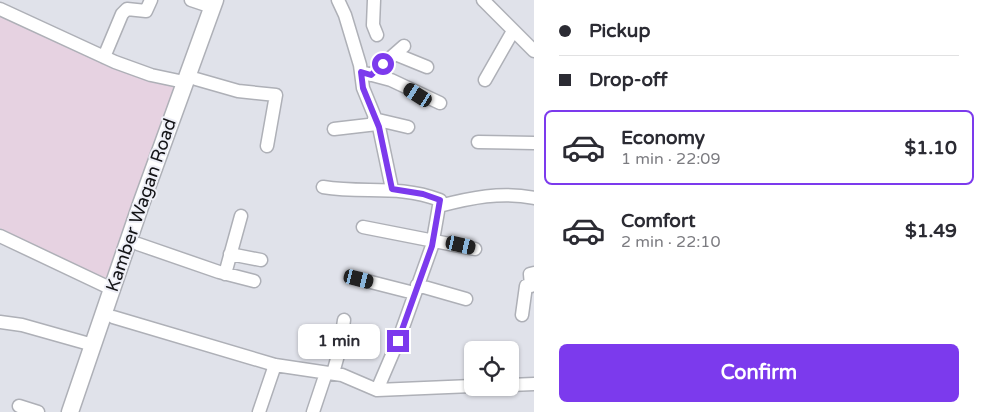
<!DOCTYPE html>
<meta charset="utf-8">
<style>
body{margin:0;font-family:"Varela Round",sans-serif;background:#f7f7f7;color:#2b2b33;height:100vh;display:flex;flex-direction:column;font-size:19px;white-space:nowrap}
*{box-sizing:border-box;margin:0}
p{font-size:16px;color:#7c7c81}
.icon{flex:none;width:28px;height:28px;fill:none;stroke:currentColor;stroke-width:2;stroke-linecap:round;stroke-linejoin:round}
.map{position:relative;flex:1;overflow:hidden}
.drawer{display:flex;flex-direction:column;background:#fff;width:450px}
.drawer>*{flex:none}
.hud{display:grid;align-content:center;height:110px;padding:0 25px;background:#fff}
.fabs{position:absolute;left:464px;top:341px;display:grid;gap:10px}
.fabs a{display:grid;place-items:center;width:55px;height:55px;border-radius:8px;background:#fff;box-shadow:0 1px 4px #0004;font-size:25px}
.end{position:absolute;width:22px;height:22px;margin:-11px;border:6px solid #7c3aed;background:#fff;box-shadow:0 0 0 2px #fff}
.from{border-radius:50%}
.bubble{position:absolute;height:35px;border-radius:8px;background:#fff;box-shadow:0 1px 4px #0004;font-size:16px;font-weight:700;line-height:35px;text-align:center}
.car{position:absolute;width:15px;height:30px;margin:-15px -8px;border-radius:6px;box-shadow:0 0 4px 1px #0007;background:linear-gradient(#222 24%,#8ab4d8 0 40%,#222 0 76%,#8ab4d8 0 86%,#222 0)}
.hud b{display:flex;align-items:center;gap:18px;height:48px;font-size:19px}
.hud b+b{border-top:1px solid #e1e1e2}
.hud i{width:12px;height:12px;background:#2b2b33}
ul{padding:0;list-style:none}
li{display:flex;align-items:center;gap:15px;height:75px;margin:0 10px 8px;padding:0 15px;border:2px solid transparent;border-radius:8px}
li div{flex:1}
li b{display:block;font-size:19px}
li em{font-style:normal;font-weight:700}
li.selected{border-color:#7c3aed}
li>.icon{width:45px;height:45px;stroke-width:1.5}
.button{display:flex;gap:10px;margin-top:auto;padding:10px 25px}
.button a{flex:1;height:58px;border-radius:8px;background:#7c3aed;color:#fff;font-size:20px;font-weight:700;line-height:58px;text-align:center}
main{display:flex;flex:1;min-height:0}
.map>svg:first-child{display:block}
.medical{fill:#e6d2e1}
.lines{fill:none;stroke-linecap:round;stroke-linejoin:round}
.minor-casing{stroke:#aeb0b7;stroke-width:15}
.major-casing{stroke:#aeb0b7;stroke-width:19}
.minor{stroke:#fff;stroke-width:12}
.major{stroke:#fff;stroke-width:16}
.route{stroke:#7c3aed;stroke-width:6}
.labels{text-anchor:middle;stroke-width:4;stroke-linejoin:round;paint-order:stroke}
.street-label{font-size:18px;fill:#131316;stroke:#eeeff7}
</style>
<main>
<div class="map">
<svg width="534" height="412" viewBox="0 0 534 412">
<rect width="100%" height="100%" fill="#e0e2ea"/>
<path class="medical" d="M0,11L179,87L110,282L0,228Z"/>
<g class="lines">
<g class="minor-casing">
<path id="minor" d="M191,0L212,7
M338,0L345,15L360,65L363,88L379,127L392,189
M374,0L373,25L377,35
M483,0L534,51
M0,9L115,62L151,75L184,82
M395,54L427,67
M104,57L122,14L127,9L146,11L151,0
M361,72L391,80L440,103
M371,75L404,46
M196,79L238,91L276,95L267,146
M485,80L513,31
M374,119L408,127
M334,129L377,124
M478,142L534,143
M323,187C365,194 397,184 440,200L432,246L398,341L377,390
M439,206C470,198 502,191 534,198
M363,227L475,249
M0,236L112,289
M138,244L219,272L254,281
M230,254L261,260
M225,274L241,216
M359,279L414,293
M417,285L466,299
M522,315L526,286H531L530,274L534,273
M113,317L275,365L342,375L377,390L472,386
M0,322L22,325L93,345
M333,373L340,348L344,320
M510,385L534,384
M19,406L38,412
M259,412L275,365
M313,412L326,373"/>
</g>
<g class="major-casing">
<path id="major" d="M70,412L141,204L215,0"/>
</g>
<use href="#minor" class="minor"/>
<use href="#major" class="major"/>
</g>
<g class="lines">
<path class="route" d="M383,64L371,75L361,72L363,88L379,127L392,189L423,194L440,200L432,246L398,341"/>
</g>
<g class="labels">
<g class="street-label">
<text transform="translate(141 205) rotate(-71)" y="6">Kamber Wagan Road</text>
</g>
</g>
</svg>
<div class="fabs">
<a><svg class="icon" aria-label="locate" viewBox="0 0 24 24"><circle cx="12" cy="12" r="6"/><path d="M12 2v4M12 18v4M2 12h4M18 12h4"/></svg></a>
</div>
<i class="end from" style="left:383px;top:64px"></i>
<i class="end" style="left:398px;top:341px"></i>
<div class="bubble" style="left:298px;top:324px;width:82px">1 min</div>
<i class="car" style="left:418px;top:95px;rotate:302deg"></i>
<i class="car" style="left:461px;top:245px;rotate:103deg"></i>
<i class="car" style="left:359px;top:279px;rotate:104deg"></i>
</div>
<section class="drawer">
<div class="hud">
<b><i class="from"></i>Pickup</b>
<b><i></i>Drop-off</b>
</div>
<ul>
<li class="selected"><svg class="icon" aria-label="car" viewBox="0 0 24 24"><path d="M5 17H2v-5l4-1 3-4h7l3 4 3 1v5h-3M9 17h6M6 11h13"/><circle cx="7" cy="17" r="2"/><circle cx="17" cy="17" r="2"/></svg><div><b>Economy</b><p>1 min · 22:09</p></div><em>$1.10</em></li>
<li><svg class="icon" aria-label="car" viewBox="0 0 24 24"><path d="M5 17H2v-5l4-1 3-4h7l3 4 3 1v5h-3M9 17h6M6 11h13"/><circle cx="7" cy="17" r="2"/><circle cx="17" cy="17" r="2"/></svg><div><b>Comfort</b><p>2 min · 22:10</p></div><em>$1.49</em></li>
</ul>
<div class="button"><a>Confirm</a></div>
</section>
</main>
